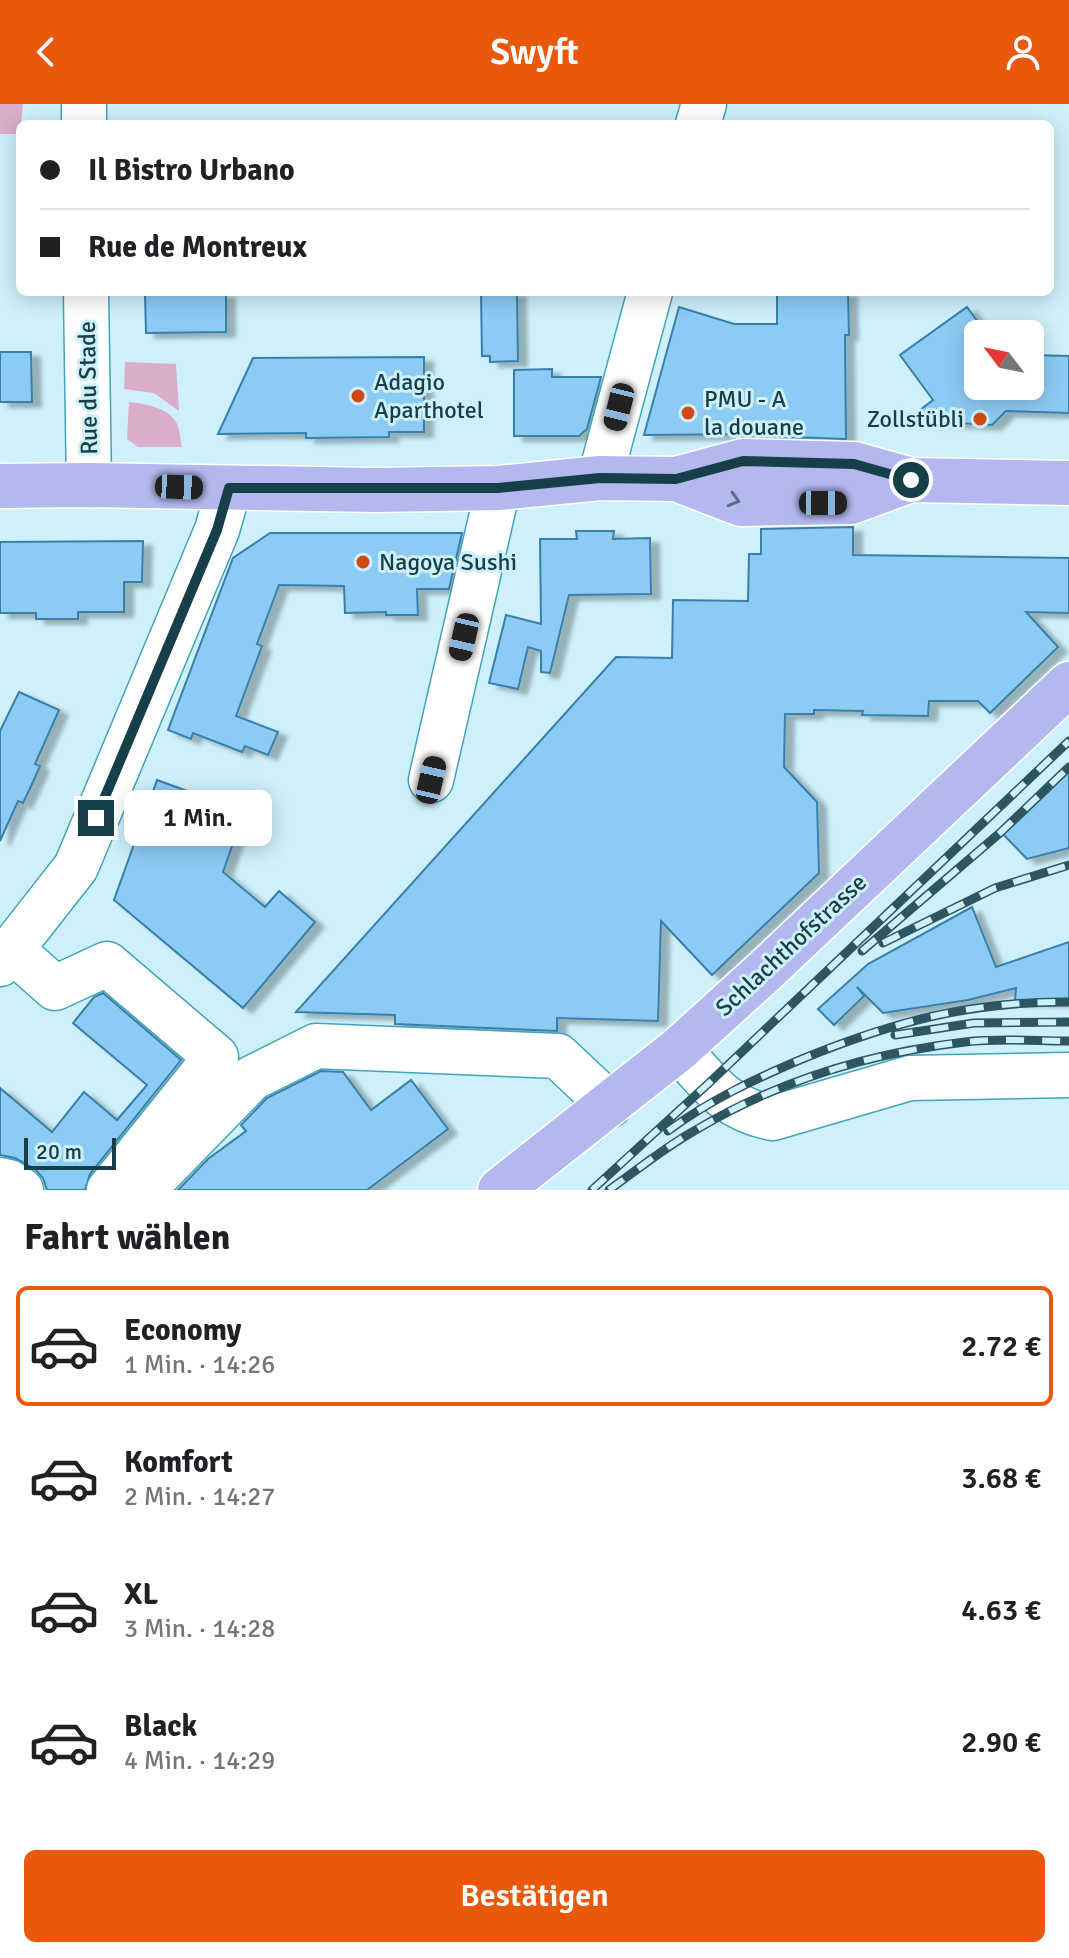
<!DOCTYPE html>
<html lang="de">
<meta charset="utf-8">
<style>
body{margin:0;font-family:Signika,sans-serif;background:#f2f2f2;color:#202124;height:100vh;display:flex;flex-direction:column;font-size:30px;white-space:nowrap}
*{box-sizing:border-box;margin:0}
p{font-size:26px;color:#757577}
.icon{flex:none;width:44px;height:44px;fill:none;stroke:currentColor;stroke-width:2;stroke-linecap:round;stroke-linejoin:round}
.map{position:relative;height:1086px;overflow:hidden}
.side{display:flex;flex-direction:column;background:#fff;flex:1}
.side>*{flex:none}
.hud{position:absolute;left:16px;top:16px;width:1038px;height:176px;border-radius:12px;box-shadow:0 4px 20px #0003;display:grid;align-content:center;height:176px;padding:0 24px;background:#fff}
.needle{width:52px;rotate:302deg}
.controls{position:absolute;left:964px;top:216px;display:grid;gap:16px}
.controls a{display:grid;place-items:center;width:80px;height:80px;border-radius:12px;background:#fff;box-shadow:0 4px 20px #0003;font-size:40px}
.scale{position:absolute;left:24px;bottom:20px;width:92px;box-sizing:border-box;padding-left:8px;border:4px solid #163f4a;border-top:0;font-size:22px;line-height:28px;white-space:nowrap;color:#163f4a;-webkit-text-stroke:6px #cdf0fa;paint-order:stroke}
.end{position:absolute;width:36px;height:36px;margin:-18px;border:10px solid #163f4a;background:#fff;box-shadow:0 0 0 4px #fff}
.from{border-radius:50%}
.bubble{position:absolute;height:56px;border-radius:12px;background:#fff;box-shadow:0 4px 20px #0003;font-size:26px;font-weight:600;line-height:56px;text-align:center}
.car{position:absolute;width:24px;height:48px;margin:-24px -12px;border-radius:10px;box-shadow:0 0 6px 2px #0007;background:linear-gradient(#222 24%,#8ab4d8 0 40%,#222 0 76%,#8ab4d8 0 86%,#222 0)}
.hud b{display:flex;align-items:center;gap:28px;height:76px;font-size:30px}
.hud b+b{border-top:2px solid #e0e0e0}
.hud i{width:20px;height:20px;background:#202124}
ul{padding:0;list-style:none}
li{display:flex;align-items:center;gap:24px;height:120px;margin:0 16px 12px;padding:0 8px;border:4px solid transparent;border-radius:12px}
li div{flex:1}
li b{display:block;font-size:30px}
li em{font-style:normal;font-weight:600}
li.on{border-color:#ea580c}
li>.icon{width:72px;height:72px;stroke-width:1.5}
h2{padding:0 24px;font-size:36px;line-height:96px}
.primary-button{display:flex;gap:16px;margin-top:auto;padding:16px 24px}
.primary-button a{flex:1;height:92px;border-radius:12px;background:#ea580c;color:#fff;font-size:32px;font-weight:600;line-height:92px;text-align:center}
header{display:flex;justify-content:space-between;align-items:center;height:104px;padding:0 24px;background:#ea580c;color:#fff;font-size:36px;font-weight:600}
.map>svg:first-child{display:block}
.green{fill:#daadcb}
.building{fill:#8ccbf4;stroke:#387faa;stroke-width:2;filter:url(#shadow)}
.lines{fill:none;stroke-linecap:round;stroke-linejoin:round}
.minor-casing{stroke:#41a3bc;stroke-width:47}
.major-casing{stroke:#fff;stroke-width:47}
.minor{stroke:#fff;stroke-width:44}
.major{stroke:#b3b8ef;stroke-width:44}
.rail-casing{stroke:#2d5661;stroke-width:9}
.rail{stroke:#cdf0fa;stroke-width:6;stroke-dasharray:18;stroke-linecap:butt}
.oneway{stroke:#556f8c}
.route{stroke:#163f4a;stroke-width:10}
.poi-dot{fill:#cf4815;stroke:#cdf0fa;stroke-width:3}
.labels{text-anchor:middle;stroke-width:6;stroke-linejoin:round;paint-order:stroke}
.poi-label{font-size:24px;fill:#163f4a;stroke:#cdf0fa;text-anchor:start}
.street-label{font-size:24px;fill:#163f4a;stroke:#cdf0fa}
</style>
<header><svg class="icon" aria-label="back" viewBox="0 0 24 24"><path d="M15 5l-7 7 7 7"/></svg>Swyft<svg class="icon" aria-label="person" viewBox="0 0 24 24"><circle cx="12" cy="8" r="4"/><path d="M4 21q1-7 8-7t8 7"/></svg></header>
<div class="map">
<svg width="1069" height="1086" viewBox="0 0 1069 1086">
<defs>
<filter id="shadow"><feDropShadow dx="9" dy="5" stdDeviation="2" flood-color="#0004"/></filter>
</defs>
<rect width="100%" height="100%" fill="#cdf0fa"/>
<path class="green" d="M0,0H23L20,30H0Z
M125,258L176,260L179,307L154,289L124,285Z
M129,298C144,300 167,303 176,318C180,324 180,336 182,343H138L127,335Z"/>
<path class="building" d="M481,188H517L518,257L490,258V252H482Z
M777,188H848L849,231H845L846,335L761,332V330L644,331L679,203L734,220H777Z
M145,189H226V228L146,229Z
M967,203L983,225L978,229V282H1025L1030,289V251L1069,252V309L1006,307L992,321L907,316L933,296L900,251Z
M0,248H31L32,298H0Z
M424,253V328H389V333L306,334V329L218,330L253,254Z
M552,265V273H601L587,325L579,332H514V266Z
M853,423V451L1069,454V509L1026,508L1058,543L990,609L978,597H929L928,612L862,611L863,607L814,606V610H785L784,663L817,698L819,769L712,871L661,817L658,917L557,914V927L395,920V911L296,908L616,553L672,554L673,496L748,497L749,450H761V425Z
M576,427H614L613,435L650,434L651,490L569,491L550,569L541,568V547L528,543L518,585L489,579L506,511L541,520L540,435H577Z
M270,429H462L449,485H417L418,511H386V508L345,509L344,482L279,481L257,540L262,542L236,612L278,628L268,651L245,642L242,648L193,629L191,635L168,626L233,454Z
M143,437L142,478H124V508H78V515H36V509H0V438Z
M19,588L59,606L35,660L40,662L33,678L23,699L18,697L0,737V627Z
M1069,663V744L1027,755L1001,728Z
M157,676L244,708L223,768L265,803L279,787L315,818L243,904L114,796Z
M972,803L996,863L1069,838V898L1015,896L1016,884L968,896L883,909L857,883L864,892L834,921L818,905L868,860Z
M103,889L181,956L90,1070L85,1086H47L43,1074L35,1065L15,1054L0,1051V984L52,1028L84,988L117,1016L147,981L73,919L94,893Z
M321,967L343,968L371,1006L411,976L448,1025L367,1086H178L208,1055L246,1027L241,1021L267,994Z"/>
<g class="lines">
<g class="minor-casing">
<path id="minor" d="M84,0V20
M698,20L704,0
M86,188L89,381
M600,374L650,188
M431,676L498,384
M12,846L55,884L107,860L216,953L109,1086
M0,860L76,763L217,426L229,384
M679,945C708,978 727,1006 773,1014L910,974L1069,971
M0,1076L9,1078L21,1086
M143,1086L252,974L316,942L558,952L610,1001"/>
</g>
<g class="major-casing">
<path id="major" d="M676,375L741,400L851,398L911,376
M0,382L89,381L376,386L498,384L600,374L676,375L743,357L854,360L911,376L1069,379
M500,1086L679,945L765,867L1069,580"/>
</g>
<use href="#minor" class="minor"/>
<use href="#major" class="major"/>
<g class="rail-casing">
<path id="rail" d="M883,839L995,784L1069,761
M862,847L1001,728L1069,663
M895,931L974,919L1069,918
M668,1027C710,996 755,975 802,955C892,918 972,897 1069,898
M592,1086L709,979L1069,637
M609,1086C637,1066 664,1044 694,1027C777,977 870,949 965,938C999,934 1035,937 1069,937"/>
</g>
<use href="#rail" class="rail"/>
</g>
<defs><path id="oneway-chevron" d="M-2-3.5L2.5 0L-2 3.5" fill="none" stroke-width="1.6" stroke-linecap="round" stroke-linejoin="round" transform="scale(2)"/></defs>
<use class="oneway" href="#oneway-chevron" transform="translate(734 396) rotate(16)"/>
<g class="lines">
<path class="route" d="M96,714L217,426L229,384H498L600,374L676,375L743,357L854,360L911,376"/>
</g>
<g class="poi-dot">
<circle cx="358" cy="292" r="8"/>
<circle cx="688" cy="309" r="8"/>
<circle cx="980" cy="315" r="8"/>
<circle cx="363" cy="458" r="8"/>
</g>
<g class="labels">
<g class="poi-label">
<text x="374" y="286">Adagio<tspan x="374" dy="28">Aparthotel</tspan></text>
<text x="704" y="303">PMU - A<tspan x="704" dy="28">la douane</tspan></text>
<text x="964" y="323" text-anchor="end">Zollstübli</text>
<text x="379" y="466">Nagoya Sushi</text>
</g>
<g class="street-label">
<text transform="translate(88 284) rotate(-91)" y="8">Rue du Stade</text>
<text transform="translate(791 841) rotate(-43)" y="8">Schlachthofstrasse</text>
</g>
</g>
</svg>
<div class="controls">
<a><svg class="needle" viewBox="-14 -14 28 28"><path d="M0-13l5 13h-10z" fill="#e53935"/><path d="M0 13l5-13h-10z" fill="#757577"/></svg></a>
</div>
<div class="scale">20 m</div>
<i class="end from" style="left:911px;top:376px"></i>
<i class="end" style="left:96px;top:714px"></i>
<div class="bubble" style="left:124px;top:686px;width:148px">1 Min.</div>
<i class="car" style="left:619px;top:303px;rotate:194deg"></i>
<i class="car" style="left:179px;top:383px;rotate:92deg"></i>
<i class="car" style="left:823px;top:399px;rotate:90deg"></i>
<i class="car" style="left:464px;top:533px;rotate:193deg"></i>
<i class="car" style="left:431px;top:676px;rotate:13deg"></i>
<div class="hud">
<b><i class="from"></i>Il Bistro Urbano</b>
<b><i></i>Rue de Montreux</b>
</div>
</div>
<section class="side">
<h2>Fahrt wählen</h2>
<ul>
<li class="on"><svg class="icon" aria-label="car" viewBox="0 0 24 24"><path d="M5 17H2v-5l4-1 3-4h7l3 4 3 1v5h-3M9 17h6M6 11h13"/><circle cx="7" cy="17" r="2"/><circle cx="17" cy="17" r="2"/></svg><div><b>Economy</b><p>1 Min. · 14:26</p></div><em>2.72 €</em></li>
<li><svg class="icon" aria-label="car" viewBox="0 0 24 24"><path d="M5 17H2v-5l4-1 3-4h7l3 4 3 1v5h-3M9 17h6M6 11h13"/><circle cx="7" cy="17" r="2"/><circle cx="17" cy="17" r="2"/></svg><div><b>Komfort</b><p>2 Min. · 14:27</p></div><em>3.68 €</em></li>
<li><svg class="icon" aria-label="car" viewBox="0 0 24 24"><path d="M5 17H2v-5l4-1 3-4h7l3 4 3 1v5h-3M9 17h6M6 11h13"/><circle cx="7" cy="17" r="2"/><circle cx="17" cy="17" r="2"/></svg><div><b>XL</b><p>3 Min. · 14:28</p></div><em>4.63 €</em></li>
<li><svg class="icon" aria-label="car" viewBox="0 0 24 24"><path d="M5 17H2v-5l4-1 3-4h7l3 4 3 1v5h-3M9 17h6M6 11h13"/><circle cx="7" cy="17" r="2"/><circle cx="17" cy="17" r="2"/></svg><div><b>Black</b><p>4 Min. · 14:29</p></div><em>2.90 €</em></li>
</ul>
<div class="primary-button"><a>Bestätigen</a></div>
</section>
